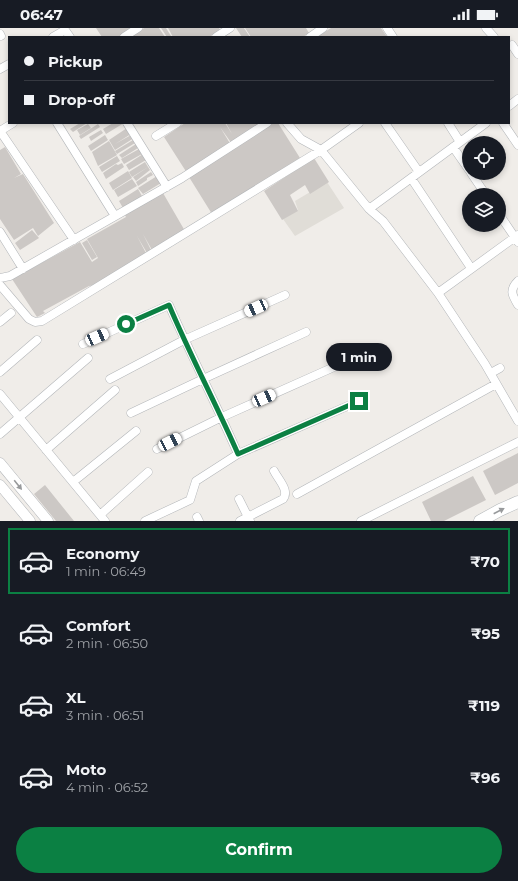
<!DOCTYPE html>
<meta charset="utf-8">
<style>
body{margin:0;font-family:Montserrat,sans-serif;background:#20242c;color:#f1f3f6;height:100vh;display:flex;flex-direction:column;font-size:15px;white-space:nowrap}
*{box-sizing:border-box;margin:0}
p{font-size:13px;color:#9ea1a6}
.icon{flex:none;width:22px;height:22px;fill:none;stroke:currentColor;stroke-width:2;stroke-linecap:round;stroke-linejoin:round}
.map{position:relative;height:493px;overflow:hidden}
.sheet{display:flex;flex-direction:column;background:#171b24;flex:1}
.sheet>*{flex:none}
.guide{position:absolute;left:8px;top:8px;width:502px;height:88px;border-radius:0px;box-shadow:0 2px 6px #0003;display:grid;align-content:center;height:88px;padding:0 16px;background:#171b24}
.buttons{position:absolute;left:462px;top:108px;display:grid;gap:8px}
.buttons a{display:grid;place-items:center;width:44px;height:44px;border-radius:50%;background:#171b24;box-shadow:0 2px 6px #0003;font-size:20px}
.end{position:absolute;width:18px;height:18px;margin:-9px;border:5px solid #0b8043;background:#fff;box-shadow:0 0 0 2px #fff}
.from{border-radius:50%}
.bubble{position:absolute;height:28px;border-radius:14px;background:#171b24;box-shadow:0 2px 6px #0003;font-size:13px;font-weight:700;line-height:28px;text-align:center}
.car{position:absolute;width:12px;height:24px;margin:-12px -6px;border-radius:5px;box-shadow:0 0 3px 1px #0007;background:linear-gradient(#fff 24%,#345 0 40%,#fff 0 76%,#345 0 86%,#fff 0)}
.guide b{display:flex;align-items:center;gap:14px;height:38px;font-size:15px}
.guide b+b{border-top:1px solid #363941}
.guide i{width:10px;height:10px;background:#f1f3f6}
ul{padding:7px 0 0;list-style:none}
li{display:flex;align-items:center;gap:12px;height:66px;margin:0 8px 6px;padding:0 8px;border:2px solid transparent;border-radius:0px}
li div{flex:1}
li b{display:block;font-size:15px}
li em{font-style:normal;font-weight:700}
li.on{border-color:#0b8043}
li>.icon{width:36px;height:36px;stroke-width:1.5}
.button{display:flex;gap:8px;margin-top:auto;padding:8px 16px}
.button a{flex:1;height:46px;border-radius:24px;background:#0b8043;color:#fff;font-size:16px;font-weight:700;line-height:46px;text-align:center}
.status{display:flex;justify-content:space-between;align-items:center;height:28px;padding:0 20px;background:#171b24;direction:ltr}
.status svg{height:11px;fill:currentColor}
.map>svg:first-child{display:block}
.education{fill:#e0ddd7}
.building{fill:#ccc8c5}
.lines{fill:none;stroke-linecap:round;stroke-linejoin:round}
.minor-casing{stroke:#b3b6b9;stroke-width:9}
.tertiary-casing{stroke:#b3b6b9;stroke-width:11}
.secondary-casing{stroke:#b4b8bb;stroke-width:13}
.minor{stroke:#fff;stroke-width:8}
.tertiary{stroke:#fff;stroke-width:10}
.secondary{stroke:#fff;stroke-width:12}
.oneway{fill:#989a9c}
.route{stroke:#0b8043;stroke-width:5}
</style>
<div class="status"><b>06:47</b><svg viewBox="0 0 49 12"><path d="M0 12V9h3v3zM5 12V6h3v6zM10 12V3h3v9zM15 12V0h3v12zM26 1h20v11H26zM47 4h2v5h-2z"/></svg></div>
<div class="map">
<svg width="518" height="493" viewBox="0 0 518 493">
<rect width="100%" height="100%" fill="#f0ede9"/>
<path class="education" d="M327,154L344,180L295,208L283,191L298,182L295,173Z"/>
<path class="building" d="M96,0H132L118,9H102Z
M144,0H159L165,9H130Z
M161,0H166L171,8L167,9Z
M168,0H219L220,2L209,9H173Z
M236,0H244L250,9H242Z
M245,0H306L309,5L303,9H251Z
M331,0H381L387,9H317Z
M80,95H87L73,104L70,101Z
M113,95H124L106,106L103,101Z
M185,95H225L232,106L226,95H264L232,116L220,99L231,117L187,145L164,109Z
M271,95H278L300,130L212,186L189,149L240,117L239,115Z
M88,96L91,100L80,107L77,102Z
M98,96L100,99L81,111L79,108Z
M127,100L131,106L115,116L131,107L134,110L115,122L109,112Z
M101,102L103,105L91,113L89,109Z
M105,107L108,112L91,123L88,118Z
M133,112L135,115L117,126L115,123Z
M109,113L117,127L98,138L92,124Z
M136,116L138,120L122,130L119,127Z
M5,119L21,146L14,150L23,146L54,195L38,208L33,200L14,212L0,191V122Z
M139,121L142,126L124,136L121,131Z
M143,126L146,132L129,142L126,137Z
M117,128L120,133L102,144L99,139Z
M314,130L329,154L310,166L305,157L290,167L298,183L282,192L264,163Z
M145,134L148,139L132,149L129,144Z
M122,135L124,139L106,151L103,145L116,136L118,137Z
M148,139L150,142L136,153L133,149Z
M128,143L132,150L113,162L109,155Z
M151,144L153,147L147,150V152L138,158L136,154Z
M157,148L161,155L143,166L138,160Z
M132,151L137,158L118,169L114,162Z
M138,161L142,168L123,180L119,173Z
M163,165L185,203L152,222L143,206L151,222L147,225L137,208L142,205L137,208L147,227L96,257L89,258L43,283L45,285L37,289L12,251L80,214L92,234L98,230L87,211L126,189L125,187Z
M32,202L39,210L20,222L15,215Z
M87,212L97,229L92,232L82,215Z
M518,425V455L495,467L483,443Z
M473,448L486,472L444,493H431L422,474Z
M45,457L74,493H56L34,466Z"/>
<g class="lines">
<g class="minor-casing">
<path id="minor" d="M387,0L393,9
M486,0L494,9
M0,6L1,8
M53,9L65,2L70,9
M124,9L138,0
M216,9L230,0
M310,9L323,0
M512,17L518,26
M0,41L9,36
M509,78L518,71
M57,95L115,188
M127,95L167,159
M287,95L301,111L321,122L369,181L383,193L438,265L485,336L518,393
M385,95L419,144
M448,95L460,114
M503,95L518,117
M0,103L74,212
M0,103L13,95
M156,108L177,95
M453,119L469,142
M471,145L486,167
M411,150L471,240
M369,181L486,95
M499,186L518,214
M0,204L23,241
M0,250L10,248L182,150L267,95
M518,253C509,262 512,267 518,277
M0,257L29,291L35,294L42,293L321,122L359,95
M438,265L518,207
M0,294L11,285
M83,316L169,277C191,327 216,376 238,426
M0,344L37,312
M491,345L500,340
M110,351L184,312L285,267
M0,366L105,493
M131,385L203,351L306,304
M0,406L88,330
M157,421L222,389L334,339
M46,422L115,362
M73,454L136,403
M297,466L496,356
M239,471L250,493
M100,487L148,444
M197,489L199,493
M145,493L190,472L196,453L238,426L359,373
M240,493L283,471C290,463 278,451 274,443
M361,493L518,414"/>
</g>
<g class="tertiary-casing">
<path id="tertiary" d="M0,435L48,493
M0,457L30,493"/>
</g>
<g class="secondary-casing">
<path id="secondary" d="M480,493L500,482L518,474"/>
</g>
<use href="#minor" class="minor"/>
<use href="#tertiary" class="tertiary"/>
<use href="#secondary" class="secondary"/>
</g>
<defs><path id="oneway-solid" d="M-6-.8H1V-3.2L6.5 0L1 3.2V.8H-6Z"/></defs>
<g class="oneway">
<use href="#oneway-solid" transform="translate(18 457) rotate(51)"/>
<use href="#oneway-solid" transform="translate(499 483) rotate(-27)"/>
</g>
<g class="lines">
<path class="route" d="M126,296L169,277C190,327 216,376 238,426L359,373"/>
</g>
</svg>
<div class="buttons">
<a><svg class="icon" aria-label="locate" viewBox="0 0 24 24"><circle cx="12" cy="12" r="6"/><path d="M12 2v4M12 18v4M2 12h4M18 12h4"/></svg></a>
<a><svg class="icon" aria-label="layers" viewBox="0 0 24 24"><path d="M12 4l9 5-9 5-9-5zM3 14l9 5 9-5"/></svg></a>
</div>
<i class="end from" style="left:126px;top:296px"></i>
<i class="end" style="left:359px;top:373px"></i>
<div class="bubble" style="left:326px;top:315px;width:66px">1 min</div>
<i class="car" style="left:256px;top:280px;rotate:246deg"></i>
<i class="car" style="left:97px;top:309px;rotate:66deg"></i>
<i class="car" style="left:264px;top:370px;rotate:66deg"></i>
<i class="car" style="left:170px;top:414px;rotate:63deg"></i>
<div class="guide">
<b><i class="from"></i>Pickup</b>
<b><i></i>Drop-off</b>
</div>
</div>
<section class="sheet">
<ul>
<li class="on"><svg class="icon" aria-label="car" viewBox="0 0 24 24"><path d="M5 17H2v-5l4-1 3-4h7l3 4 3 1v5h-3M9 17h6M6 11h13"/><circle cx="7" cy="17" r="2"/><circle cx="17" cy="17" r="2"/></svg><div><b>Economy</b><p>1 min · 06:49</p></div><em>₹70</em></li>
<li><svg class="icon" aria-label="car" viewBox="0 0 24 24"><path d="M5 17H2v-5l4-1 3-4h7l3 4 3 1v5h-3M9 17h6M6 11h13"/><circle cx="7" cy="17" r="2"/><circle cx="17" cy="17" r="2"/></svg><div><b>Comfort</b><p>2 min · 06:50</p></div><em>₹95</em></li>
<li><svg class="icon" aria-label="car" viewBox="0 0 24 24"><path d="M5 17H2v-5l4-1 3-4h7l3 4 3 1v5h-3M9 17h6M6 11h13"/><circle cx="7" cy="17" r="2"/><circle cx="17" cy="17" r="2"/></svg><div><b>XL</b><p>3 min · 06:51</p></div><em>₹119</em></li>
<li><svg class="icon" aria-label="car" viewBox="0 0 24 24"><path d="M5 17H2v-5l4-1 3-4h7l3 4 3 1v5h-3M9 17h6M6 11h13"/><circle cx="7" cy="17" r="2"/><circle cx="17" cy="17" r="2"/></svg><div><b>Moto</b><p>4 min · 06:52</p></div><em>₹96</em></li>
</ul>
<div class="button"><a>Confirm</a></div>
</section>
